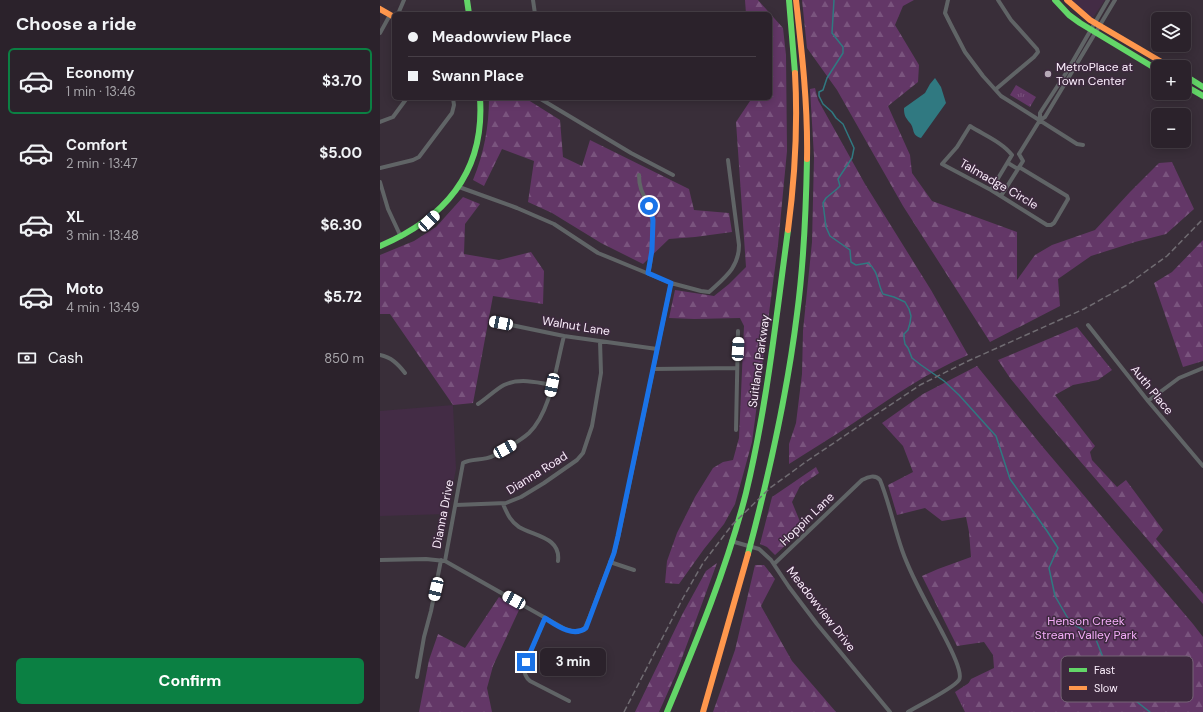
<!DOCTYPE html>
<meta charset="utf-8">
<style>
body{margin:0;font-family:"DM Sans",sans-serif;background:#332a33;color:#f1f3f6;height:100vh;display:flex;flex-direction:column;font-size:15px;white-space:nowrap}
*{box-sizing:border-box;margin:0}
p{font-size:13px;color:#a6a4a9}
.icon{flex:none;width:22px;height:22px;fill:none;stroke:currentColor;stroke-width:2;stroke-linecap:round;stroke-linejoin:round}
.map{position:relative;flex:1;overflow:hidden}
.side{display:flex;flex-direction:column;background:#2b222b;width:380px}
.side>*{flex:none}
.banner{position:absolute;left:12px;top:12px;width:380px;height:88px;border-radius:6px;box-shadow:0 2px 10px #0003,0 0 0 1px #473f47;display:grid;align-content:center;height:88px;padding:0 16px;background:#2b222b}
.tools{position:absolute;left:771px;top:12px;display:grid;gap:8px}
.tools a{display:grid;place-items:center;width:40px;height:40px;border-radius:6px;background:#2b222b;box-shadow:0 2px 10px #0003,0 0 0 1px #473f47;font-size:20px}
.end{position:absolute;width:18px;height:18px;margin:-9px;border:5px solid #1a73e8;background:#fff;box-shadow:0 0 0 2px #fff}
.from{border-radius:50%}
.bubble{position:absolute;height:28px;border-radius:6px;background:#2b222b;box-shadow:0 2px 10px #0003,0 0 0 1px #473f47;font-size:13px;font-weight:700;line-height:28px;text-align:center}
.car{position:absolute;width:12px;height:24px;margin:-12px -6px;border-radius:5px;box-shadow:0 0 3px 1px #0007;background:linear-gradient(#fff 24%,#345 0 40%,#fff 0 76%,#345 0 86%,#fff 0)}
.banner b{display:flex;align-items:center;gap:14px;height:38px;font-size:15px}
.banner b+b{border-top:1px solid #473f47}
.banner i{width:10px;height:10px;background:#f1f3f6}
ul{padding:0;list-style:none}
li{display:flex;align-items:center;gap:12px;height:66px;margin:0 8px 6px;padding:0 8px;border:2px solid transparent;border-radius:6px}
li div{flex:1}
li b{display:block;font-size:15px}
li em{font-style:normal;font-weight:700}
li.active{border-color:#0b8043}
li>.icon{width:36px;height:36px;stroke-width:1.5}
h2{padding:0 16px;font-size:18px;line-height:48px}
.pay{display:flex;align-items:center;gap:10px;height:44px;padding:0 16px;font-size:15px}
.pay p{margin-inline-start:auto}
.action{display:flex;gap:8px;margin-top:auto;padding:8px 16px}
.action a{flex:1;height:46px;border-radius:6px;background:#0b8043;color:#fff;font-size:16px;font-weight:700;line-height:46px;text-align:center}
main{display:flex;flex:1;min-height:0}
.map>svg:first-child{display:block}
.built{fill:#432c45}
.grass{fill:url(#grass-tufts)}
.forest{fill:url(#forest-firs)}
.water{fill:#307981}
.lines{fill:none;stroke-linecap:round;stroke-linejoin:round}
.stream{stroke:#307981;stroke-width:1.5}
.street{stroke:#606466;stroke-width:4}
.fast{stroke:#63d668;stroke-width:6}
.slow{stroke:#ff974d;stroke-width:6}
.rail{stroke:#706c72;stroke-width:1.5;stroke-dasharray:6 3;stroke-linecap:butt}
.route{stroke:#1a73e8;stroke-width:5}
.poi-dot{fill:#b6aab7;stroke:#3d293e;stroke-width:1.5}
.labels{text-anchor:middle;stroke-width:3;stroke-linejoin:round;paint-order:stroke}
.poi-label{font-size:12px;fill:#faedfb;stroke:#3d293e;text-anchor:start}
.street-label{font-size:12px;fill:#faedfb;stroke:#3d293e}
.park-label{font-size:12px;fill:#f3acf7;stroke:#3d293e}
.key{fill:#3d293e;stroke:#766477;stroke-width:1}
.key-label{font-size:11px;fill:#faedfb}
</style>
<main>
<section class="side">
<h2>Choose a ride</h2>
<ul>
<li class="active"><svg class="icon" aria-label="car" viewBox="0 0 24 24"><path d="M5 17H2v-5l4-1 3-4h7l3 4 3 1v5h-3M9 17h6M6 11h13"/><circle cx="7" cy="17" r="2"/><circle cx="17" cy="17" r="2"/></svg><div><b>Economy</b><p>1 min · 13:46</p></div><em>$3.70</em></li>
<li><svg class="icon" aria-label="car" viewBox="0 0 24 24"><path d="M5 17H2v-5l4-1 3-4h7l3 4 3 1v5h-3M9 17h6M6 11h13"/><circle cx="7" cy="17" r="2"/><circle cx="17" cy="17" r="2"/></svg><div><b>Comfort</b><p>2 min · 13:47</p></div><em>$5.00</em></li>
<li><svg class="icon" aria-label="car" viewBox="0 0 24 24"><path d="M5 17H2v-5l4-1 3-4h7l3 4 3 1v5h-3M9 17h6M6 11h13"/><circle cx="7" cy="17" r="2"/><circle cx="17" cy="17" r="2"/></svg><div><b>XL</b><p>3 min · 13:48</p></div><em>$6.30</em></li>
<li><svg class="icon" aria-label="car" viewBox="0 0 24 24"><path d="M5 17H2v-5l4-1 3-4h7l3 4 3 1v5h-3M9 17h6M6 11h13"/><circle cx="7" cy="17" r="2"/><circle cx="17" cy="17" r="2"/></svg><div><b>Moto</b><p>4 min · 13:49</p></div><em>$5.72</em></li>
</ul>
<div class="pay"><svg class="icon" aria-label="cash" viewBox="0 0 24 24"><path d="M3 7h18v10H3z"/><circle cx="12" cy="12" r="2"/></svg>Cash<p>850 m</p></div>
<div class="action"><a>Confirm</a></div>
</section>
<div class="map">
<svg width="823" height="712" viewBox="0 0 823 712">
<defs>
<pattern id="grass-tufts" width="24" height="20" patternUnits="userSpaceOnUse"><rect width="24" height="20" fill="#633767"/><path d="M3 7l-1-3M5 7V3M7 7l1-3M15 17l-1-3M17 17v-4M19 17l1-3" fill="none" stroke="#7a547e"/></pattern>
<pattern id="forest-firs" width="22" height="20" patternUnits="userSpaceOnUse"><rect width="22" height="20" fill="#633767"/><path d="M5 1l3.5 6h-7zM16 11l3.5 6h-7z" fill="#7a547e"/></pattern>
</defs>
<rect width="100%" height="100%" fill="#392e39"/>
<path class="built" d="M690,0H725L712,19Z
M73,405L76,469L67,514L0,516V411Z"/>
<path class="grass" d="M636,85L656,97L650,107L630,95Z
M595,679L610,712H585L575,692Z"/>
<path class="forest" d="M365,0H378L403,28L406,55L407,151L398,245L372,442L355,504L344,524L324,549L299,584L285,583L287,561L297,533L315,497L333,468L343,462L353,460L359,438L364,326L360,318L314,319L289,318L295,290L334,296L349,284L366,267L356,122L370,101V98H390V14H366Z
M422,0H534L523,6L515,25L539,65L538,82L508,106L530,155L532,173L552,201L637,232V280L655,255L672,245L715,230L750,192L779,163L792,162L814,209L786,234L755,242L711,256L678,279L680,306L610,342L523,206L457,90L427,48Z
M435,88L438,100L485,184L551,290L588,355C548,372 512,397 475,422C454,436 431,450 409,464V444L416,423L422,374L423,331L432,242L434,157L430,89Z
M109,98H145L180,120L183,157L202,166L210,140L309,189L314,210L349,213L352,232L315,237L289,239L263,264L221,243L172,213L148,202L154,161L122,149L104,186L93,180C104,153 109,127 109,98Z
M83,197L100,204L85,224L84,254L119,260L151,252L164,271L163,304L113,296L93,403L73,405L10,314H0V255L34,241L56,227Z
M823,240V361L803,367L774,283L792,272Z
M697,327L732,370L718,380L693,385L675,395L715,446L710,452L712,460L737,487L746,480L783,530L776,539L823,594V604L663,418L630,378L618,360Z
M597,366L662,446L813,624L823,637V712H592L584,691L591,679L614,668L613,655L604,642L577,646L542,576L558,569L591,557L589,532L586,517L562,521L545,508L517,515L508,485L533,472L523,446L502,423L543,394Z
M436,467L439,473L420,486L412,502L423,529L395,555L387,547L380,544L392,497Z
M337,563L296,674L279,712H255L303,613L326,571Z
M375,565H384L395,579L381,606L412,661L456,712H333L355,650Z
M119,597L139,610L113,666L107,688L112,712H39L49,660L58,634L85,648Z"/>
<path class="water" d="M555,78L561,87L566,103L541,138C531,135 535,129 530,123C525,117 524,115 524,108L545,93L550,84Z"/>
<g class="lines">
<path class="stream" d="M454,0L452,33L463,47V53L447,78L443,90L439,92V96L443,104L452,112L456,118L463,124L474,148L472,158L458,179L460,186L457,189L446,198L443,203L446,227L450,236L470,250L471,262L476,265L488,263C499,271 497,283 503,294L514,297L525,302L529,309L531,316L530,323L528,330L524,334V338L525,344L528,348L532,358L541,365L564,381L579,395L616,436L630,479L667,531L678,548L669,568L675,596L690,622L715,637L728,670L752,698L770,712"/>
<path class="street" d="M153,0L155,14
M568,0L565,13L571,25L585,52L603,76L621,96L697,144L703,145
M18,14L24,0
M0,33L10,15
M616,89L654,57L658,52L657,49L631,20L618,0
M159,98L251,153L293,175
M660,120V113L686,73L728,0
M0,122L13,117L27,98
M639,154L660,120L665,117L735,0
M632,155C622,142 604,135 590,126L577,147L562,164L611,190L667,225H671L674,223L688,199L687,196L639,167
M628,163L638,169
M0,168L33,160L39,157L72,113L74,105L73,98
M259,175C259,192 266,197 271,211C274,220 272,229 272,239C271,252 272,260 268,273
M0,182L8,209L21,237
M79,187L137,208L174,224L218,253L291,283L321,291L329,292C344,278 359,268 359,245L348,160
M611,190L632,155
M621,196L643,161L639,154
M112,321L184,336L277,349
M708,325L768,401L823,466
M0,355C11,357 18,364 25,373
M273,369L357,368
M768,401L799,378L823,368
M98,404C106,399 116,389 124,385C138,378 157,382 172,385
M356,430L358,331
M123,504C127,513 130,521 139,527C154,536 181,537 178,561
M76,505L126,503L141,497L164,483L197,460L203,453L212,426L221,373L220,341
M351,541L379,549L391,560L409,587L437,624L510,712
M0,560L46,559L65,561L185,629L195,632L204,630L210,616L234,553L238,538L291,283
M65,561L83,463C91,458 104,461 113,456C125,449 139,442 149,433C171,412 176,366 184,336
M230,562L254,570
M394,564L482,480C488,477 495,474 500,480C509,502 514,527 522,550C532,579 548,605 562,632C566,640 584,672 579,680C574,688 538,706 528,712
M165,618L144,667C144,673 145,677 150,681L189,701
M37,677L44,637L51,611L61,560"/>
<path class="fast" d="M87,0L89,14
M409,0L415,73
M675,0L689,15L700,23L778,70
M804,75L823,87
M804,85L823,96
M0,246C66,218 105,172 100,98
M368,554C389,475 407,395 417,314C424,262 426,211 427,159
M287,712C317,640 347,568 366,493C387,406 396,318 408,230"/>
<path class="slow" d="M416,0C422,53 428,106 427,159
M687,0L710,20L790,67
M0,9L14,17
M408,230C415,177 418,126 415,73
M323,712L368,554"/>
<path class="rail" d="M244,712L303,598L323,563L352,525L390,488L427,461L540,385L588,361L704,309L747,285L787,256L823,219"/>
</g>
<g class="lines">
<path class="route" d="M146,662L165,618C176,625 193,638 206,628L234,553L238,536L291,283L268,273L272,250L273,220L269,206"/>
</g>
<circle class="poi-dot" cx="668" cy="74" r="4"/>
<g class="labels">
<g class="poi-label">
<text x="676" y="71">MetroPlace at<tspan x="676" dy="14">Town Center</tspan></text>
</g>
<g class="street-label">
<text transform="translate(619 184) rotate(30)" y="4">Talmadge Circle</text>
<text transform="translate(196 326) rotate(9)" y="4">Walnut Lane</text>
<text transform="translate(379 361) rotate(-82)" y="4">Suitland Parkway</text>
<text transform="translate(772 390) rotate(51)" y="4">Auth Place</text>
<text transform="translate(157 473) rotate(-32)" y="4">Dianna Road</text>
<text transform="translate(63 514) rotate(-79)" y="4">Dianna Drive</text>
<text transform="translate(427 519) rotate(-44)" y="4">Hoppin Lane</text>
<text transform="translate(441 609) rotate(52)" y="4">Meadowview Drive</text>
</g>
<g class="park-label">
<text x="706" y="625">Henson Creek<tspan x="706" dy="14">Stream Valley Park</tspan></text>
</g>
</g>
<rect x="681" y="656" width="132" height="46" rx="6" class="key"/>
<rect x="689" y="668" width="18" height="4" fill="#63d668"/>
<rect x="689" y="686" width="18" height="4" fill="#ff974d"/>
<g class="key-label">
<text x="714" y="674">Fast</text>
<text x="714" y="692">Slow</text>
</g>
</svg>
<div class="tools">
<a><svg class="icon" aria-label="layers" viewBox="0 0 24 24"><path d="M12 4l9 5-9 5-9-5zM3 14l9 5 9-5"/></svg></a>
<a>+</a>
<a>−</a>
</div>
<i class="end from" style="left:269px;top:206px"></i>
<i class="end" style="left:146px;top:662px"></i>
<div class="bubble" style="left:160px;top:648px;width:66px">3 min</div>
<i class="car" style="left:49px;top:221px;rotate:47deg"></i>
<i class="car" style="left:121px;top:323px;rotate:281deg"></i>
<i class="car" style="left:358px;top:349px;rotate:3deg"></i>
<i class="car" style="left:172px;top:385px;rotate:192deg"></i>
<i class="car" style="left:125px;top:449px;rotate:61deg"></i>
<i class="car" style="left:56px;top:589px;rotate:193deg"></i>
<i class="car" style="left:134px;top:600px;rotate:299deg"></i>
<div class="banner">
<b><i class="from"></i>Meadowview Place</b>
<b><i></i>Swann Place</b>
</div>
</div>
</main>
